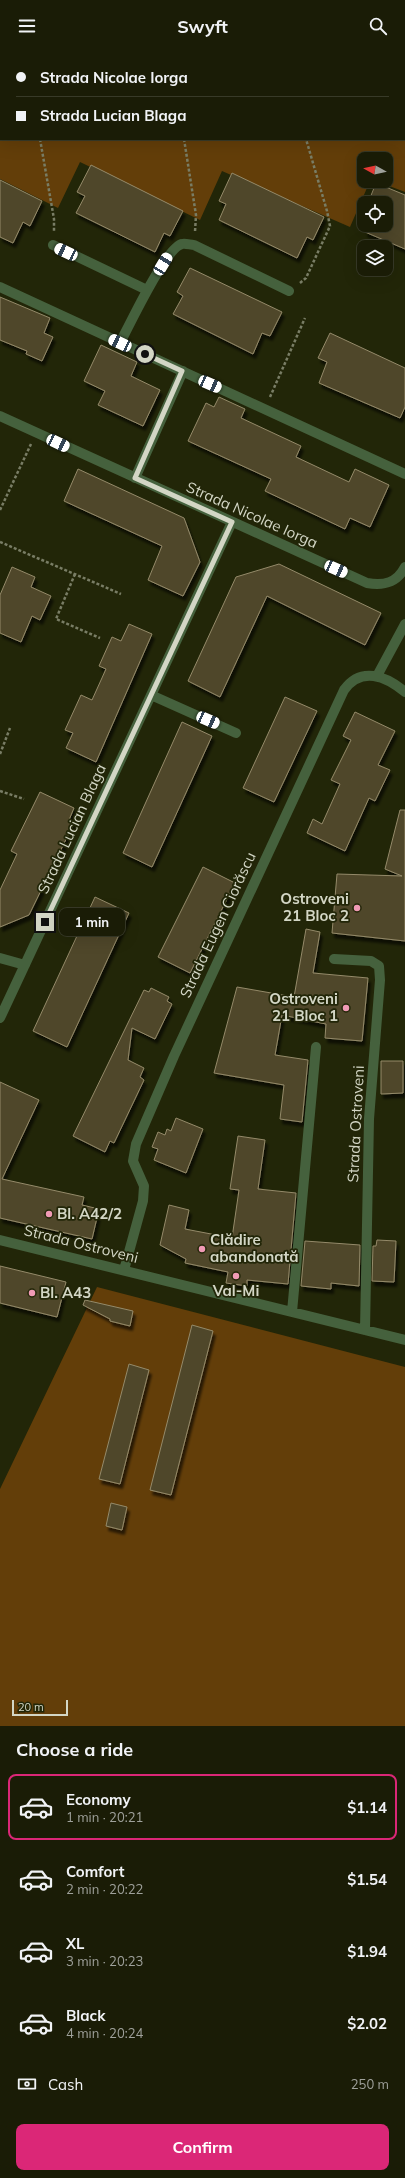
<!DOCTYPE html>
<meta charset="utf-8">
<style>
body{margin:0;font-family:Mulish,sans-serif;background:#272914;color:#f1f3f6;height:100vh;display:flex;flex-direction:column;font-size:15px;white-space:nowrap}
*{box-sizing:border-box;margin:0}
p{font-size:13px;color:#9fa19b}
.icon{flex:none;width:22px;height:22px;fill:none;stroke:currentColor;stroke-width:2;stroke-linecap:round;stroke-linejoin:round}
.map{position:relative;height:1674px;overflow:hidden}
.sheet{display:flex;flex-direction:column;background:#1a1c06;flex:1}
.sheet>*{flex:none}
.banner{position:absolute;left:0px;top:0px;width:405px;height:88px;box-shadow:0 4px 16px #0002,0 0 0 1px #383a28;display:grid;align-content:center;height:88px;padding:0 16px;background:#1a1c06}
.needle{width:26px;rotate:278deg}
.controls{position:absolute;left:357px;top:100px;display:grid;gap:8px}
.controls a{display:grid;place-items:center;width:36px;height:36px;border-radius:8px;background:#1a1c06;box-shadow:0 4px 16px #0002,0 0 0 1px #383a28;font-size:20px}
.scale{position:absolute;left:12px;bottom:10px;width:56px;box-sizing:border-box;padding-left:4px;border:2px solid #d3d6c5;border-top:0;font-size:11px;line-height:14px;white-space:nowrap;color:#d3d6c5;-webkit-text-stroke:3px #222608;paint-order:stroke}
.end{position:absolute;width:18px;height:18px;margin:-9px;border:5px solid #d3d6c5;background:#111;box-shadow:0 0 0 2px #111}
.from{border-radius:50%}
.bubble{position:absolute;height:28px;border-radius:8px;background:#1a1c06;box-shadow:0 4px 16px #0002,0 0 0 1px #383a28;font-size:13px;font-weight:700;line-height:28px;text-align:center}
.car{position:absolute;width:12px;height:24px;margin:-12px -6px;border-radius:5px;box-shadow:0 0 3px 1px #0007;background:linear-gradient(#fff 24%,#345 0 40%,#fff 0 76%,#345 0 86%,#fff 0)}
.banner b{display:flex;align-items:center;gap:14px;height:38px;font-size:15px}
.banner b+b{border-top:1px solid #383a28}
.banner i{width:10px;height:10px;background:#f1f3f6}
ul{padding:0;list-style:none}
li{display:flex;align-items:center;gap:12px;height:66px;margin:0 8px 6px;padding:0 8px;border:2px solid transparent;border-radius:8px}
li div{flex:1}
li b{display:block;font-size:15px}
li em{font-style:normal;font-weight:700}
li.current{border-color:#db2777}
li>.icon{width:36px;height:36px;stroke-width:1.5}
h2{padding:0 16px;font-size:18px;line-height:48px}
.pay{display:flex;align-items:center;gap:10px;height:44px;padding:0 16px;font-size:15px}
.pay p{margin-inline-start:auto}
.cta{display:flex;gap:8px;margin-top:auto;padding:8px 16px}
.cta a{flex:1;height:46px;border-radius:8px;background:#db2777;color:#fff;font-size:16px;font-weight:700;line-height:46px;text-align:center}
header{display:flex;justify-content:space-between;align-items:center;height:52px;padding:0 16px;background:#1a1c06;font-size:18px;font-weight:700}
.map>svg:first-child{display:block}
.green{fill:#633e09}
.building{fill:#504729;stroke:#948a6a;filter:url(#shadow)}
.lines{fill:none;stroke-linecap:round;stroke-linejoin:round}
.path{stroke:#797d65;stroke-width:2.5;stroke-dasharray:3 2;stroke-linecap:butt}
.minor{stroke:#45613d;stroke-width:10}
.route{stroke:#d3d6c5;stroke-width:5}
.poi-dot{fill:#f09ab5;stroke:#222608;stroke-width:1.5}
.labels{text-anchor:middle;stroke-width:3.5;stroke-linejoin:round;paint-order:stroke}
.street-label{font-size:15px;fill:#d3d6c5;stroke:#222608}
.poi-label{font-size:15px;font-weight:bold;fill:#d3d6c5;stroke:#222608;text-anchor:start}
</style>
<header><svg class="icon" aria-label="menu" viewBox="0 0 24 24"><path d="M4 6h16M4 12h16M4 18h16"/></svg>Swyft<svg class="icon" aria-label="search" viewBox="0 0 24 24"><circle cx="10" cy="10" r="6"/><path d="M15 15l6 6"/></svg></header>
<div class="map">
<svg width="405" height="1674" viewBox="0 0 405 1674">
<defs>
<filter id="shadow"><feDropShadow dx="2.5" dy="4.5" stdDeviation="1" flood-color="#0009"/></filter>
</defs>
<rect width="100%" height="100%" fill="#222608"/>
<path class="green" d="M0,0H405V19L404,1H1V8Z
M0,63L1,87H400L405,89V140L376,129H386V107H364V129H370L350,175L222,119L200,168L80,110L58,156L0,127Z
M97,1235L405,1315V1674H0V1437Z"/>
<path class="building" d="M91,113L183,159L170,184L164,181L155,200L76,161L85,144L77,140Z
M232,121L324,165L313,188L307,185L297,206L219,168L226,152L219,149Z
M0,128L42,149L30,174L23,170L13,191L0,185Z
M376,131L405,143V197L365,180L368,173H386V151H368Z
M190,216L282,260L270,284L262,281L253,302L173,262L183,244L177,240Z
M0,245L50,266L44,281L53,285L42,309L26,302L27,299L0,288Z
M330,281L405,316V355L400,366L319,331L327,310L318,306Z
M101,293L137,310L131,324L160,338L143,374L98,353L105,339L84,329Z
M219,345L245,357L241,366L301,394L296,405L349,430L355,417L389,433L370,475L350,466L345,477L265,439L271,427L188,389L206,351L214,355Z
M78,417L184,466L200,510L183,544L148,528L162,494L64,449Z
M279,512L381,561L365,593L267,544L220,645L188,629L236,525Z
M12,515L35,525L31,535L51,544L40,568L32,564L21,590L0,581V543Z
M129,572L152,582L96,710L66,696L73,681L65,678L81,643L92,648L106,617L99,614L112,585L121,589Z
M285,645L317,659L274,750L243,736Z
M355,660L395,679L378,713L390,718L375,749L369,746L345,799L307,781L313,767L322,772L340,732L331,728L351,688L343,684Z
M182,670L212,684L152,815L123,801Z
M40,740L74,756L69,768L74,771L29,863L0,875V838L17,802L11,799Z
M400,758H405V889L332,881L337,822L402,824L385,817Z
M203,815L235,831L190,921L158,905Z
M95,845L129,861L67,995L33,979Z
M306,877L320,880L313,921L368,926L362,989L325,986L326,972L282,963L275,1003L308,1008L302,1070L280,1067L284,1033L214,1021L237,935L294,945Z
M151,936L169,945L167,949L172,952L155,987L132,976L128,1008L144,1016L140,1025L144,1028L114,1091L110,1089L105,1100L73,1084L144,938L149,940Z
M381,1009H403V1041L381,1042Z
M0,1030L39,1048L2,1127L84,1145L82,1153L99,1157L92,1187L0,1166Z
M176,1066L203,1077L186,1121L154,1108L158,1097L152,1095L158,1080L165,1083L167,1077L171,1079Z
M238,1084L265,1088L258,1137L296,1141L288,1232L247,1228V1234L226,1231L228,1220L185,1211L186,1207L160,1193L169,1153L189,1158L185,1177L232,1186L239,1138L230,1137Z
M377,1188L396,1189L394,1230L372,1229L373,1194H376Z
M305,1189L360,1193L359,1234L331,1231V1237L301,1234Z
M0,1214L66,1230L57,1265L0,1251Z
M85,1248L133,1259L130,1274L110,1269V1267L83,1253Z
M192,1273L213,1279L171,1443L150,1438Z
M129,1312L149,1318L120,1432L99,1427Z
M111,1451L127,1455L122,1478L106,1474Z"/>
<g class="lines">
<path class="path" d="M404,55H405
M404,59H405
M40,87L54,167V179
M184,87L196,163L195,180
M300,231L306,226L330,174L327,159L306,87
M270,345L305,266
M0,458L31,392
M0,490L121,542
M75,522L56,567L100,586
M0,702L10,676
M0,739L24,747"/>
<path class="minor" d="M0,57H1
M404,77H405
M53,193L147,238
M0,235L405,422
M120,291C129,274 166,195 182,192C185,191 191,193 194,193L289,239
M0,364L367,531C384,534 397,531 405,515
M135,426L183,319
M377,624L405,572
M151,643L236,681
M0,906L25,913
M334,907L371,909L379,914L380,928L369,1067L365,1278
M0,966L232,470
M0,1188L405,1288
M124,1218L143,1149L144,1134L133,1109L136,1092L174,1004L344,638C361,614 386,624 405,640
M292,1260L316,995"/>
</g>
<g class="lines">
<path class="route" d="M45,870L232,470L135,426L182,319L145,302"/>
</g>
<g class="poi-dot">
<circle cx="357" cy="856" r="4"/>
<circle cx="346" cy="956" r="4"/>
<circle cx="49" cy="1162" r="4"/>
<circle cx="202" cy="1197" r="4"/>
<circle cx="236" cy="1224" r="4"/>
<circle cx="32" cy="1241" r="4"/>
</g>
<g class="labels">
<g class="street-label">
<text transform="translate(252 463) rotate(24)" y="5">Strada Nicolae Iorga</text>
<text transform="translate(72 777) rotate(-65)" y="5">Strada Lucian Blaga</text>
<text transform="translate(218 873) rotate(-65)" y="5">Strada Eugen Ciorăscu</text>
<text transform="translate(356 1072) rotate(-87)" y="5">Strada Ostroveni</text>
<text transform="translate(81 1192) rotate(14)" y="5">Strada Ostroveni</text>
</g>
<g class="poi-label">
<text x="349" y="852" text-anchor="end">Ostroveni<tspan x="349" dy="17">21 Bloc 2</tspan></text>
<text x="338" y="952" text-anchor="end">Ostroveni<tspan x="338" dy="17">21 Bloc 1</tspan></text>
<text x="57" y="1167">Bl. A42/2</text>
<text x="210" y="1193">Clădire<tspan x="210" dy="17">abandonată</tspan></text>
<text x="236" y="1244" text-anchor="middle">Val-Mi</text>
<text x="40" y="1246">Bl. A43</text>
</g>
</g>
</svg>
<div class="controls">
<a><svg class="needle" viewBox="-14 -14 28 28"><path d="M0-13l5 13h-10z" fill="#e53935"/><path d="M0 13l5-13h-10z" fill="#9fa19b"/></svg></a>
<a><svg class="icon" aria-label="locate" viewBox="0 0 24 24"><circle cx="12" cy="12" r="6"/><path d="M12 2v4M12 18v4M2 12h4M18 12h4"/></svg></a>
<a><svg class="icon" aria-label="layers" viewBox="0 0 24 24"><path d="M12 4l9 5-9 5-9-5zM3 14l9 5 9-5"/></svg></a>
</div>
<div class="scale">20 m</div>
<i class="end from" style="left:145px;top:302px"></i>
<i class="end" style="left:45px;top:870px"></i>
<div class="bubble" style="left:59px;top:856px;width:66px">1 min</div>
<i class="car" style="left:66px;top:200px;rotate:295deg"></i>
<i class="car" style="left:163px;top:212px;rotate:31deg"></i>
<i class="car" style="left:120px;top:291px;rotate:295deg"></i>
<i class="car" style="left:210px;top:332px;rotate:114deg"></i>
<i class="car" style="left:58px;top:391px;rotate:115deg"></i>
<i class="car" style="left:336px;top:517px;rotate:114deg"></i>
<i class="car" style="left:208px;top:668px;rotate:114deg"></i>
<div class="banner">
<b><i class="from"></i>Strada Nicolae Iorga</b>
<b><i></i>Strada Lucian Blaga</b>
</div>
</div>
<section class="sheet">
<h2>Choose a ride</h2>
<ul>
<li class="current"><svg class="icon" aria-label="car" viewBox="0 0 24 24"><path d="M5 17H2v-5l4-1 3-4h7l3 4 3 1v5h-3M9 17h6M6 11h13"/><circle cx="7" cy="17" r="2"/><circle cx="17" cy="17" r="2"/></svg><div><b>Economy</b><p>1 min · 20:21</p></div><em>$1.14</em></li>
<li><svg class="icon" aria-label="car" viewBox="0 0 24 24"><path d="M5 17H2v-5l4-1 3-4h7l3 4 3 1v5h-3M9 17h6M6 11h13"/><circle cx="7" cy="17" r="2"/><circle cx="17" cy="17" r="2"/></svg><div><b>Comfort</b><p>2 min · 20:22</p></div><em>$1.54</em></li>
<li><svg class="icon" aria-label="car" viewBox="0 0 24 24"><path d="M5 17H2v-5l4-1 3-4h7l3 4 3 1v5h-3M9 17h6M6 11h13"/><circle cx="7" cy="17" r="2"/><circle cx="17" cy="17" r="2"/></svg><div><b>XL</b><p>3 min · 20:23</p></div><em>$1.94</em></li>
<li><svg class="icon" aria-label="car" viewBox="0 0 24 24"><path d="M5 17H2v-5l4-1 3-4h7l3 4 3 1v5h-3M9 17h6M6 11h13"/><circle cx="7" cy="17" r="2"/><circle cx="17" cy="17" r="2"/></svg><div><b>Black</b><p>4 min · 20:24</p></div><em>$2.02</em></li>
</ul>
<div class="pay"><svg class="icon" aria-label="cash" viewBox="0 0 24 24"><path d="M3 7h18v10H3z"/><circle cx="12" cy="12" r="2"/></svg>Cash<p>250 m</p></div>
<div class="cta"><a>Confirm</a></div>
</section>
